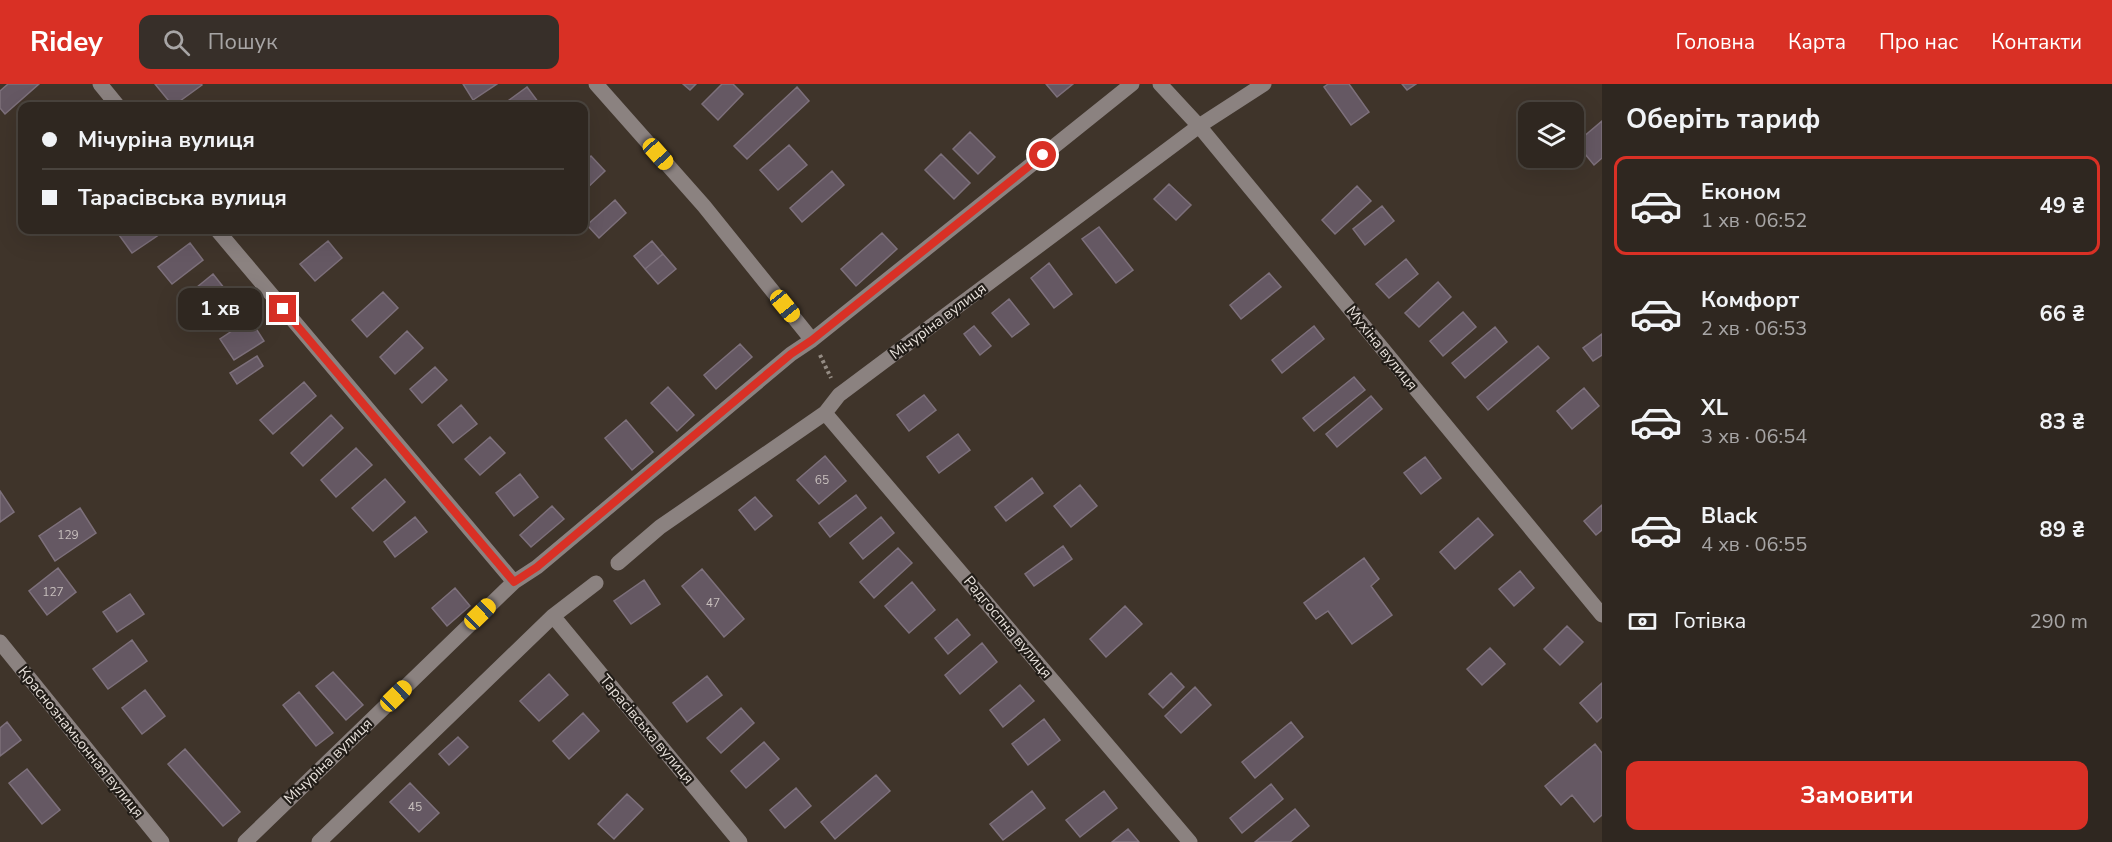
<!DOCTYPE html>
<html lang="uk">
<meta charset="utf-8">
<style>
body{margin:0;font-family:"Nunito Sans",sans-serif;background:#372f29;color:#f1f3f6;height:100vh;display:flex;flex-direction:column;font-size:22px;white-space:nowrap}
*{box-sizing:border-box;margin:0}
p{font-size:20px;color:#a7a5a5}
.icon{flex:none;width:33px;height:33px;fill:none;stroke:currentColor;stroke-width:2;stroke-linecap:round;stroke-linejoin:round}
.map{position:relative;flex:1;overflow:hidden}
.panel{display:flex;flex-direction:column;background:#2f2720;width:510px}
.panel>*{flex:none}
.guide{position:absolute;left:18px;top:18px;width:570px;height:132px;border-radius:12px;box-shadow:0 6px 24px #0002,0 0 0 2px #4a443e;display:grid;align-content:center;height:132px;padding:0 24px;background:#2f2720}
.tools{position:absolute;left:1518px;top:18px;display:grid;gap:12px}
.tools a{display:grid;place-items:center;width:66px;height:66px;border-radius:12px;background:#2f2720;box-shadow:0 6px 24px #0002,0 0 0 2px #4a443e;font-size:30px}
.end{position:absolute;width:27px;height:27px;margin:-14px;border:8px solid #d93025;background:#fff;box-shadow:0 0 0 3px #fff}
.from{border-radius:50%}
.bubble{position:absolute;height:42px;border-radius:12px;background:#2f2720;box-shadow:0 6px 24px #0002,0 0 0 2px #4a443e;font-size:20px;font-weight:700;line-height:42px;text-align:center}
.car{position:absolute;width:18px;height:36px;margin:-18px -9px;border-radius:8px;box-shadow:0 0 4px 2px #0007;background:linear-gradient(#f5c518 24%,#345 0 40%,#f5c518 0 76%,#345 0 86%,#f5c518 0)}
.guide b{display:flex;align-items:center;gap:21px;height:57px;font-size:22px}
.guide b+b{border-top:2px solid #4a443e}
.guide i{width:15px;height:15px;background:#f1f3f6}
ul{padding:0;list-style:none}
li{display:flex;align-items:center;gap:18px;height:99px;margin:0 12px 9px;padding:0 12px;border:3px solid transparent;border-radius:12px}
li div{flex:1}
li b{display:block;font-size:22px}
li em{font-style:normal;font-weight:700}
li.on{border-color:#d93025}
li>.icon{width:54px;height:54px;stroke-width:1.5}
h2{padding:0 24px;font-size:27px;line-height:72px}
.pay{display:flex;align-items:center;gap:15px;height:66px;padding:0 24px;font-size:22px}
.pay p{margin-inline-start:auto}
.action{display:flex;gap:12px;margin-top:auto;padding:12px 24px}
.action a{flex:1;height:69px;border-radius:12px;background:#d93025;color:#fff;font-size:24px;font-weight:700;line-height:69px;text-align:center}
header{display:flex;align-items:center;gap:36px;box-sizing:border-box;height:84px;padding:0 30px;background:#d93025;color:#fff}
header strong{font-size:28px}
nav{display:flex;gap:33px;margin-inline-start:auto;font-size:21px}
.search{width:420px;height:54px;background:#372f29;display:flex;align-items:center;gap:15px;box-sizing:border-box;padding:0 21px;border-radius:12px;color:#a7a5a5;font-size:22px}
main{display:flex;flex:1;min-height:0}
.map>svg:first-child{display:block}
.building{fill:#655863;stroke:#7d707b;stroke-width:1.5}
.lines{fill:none;stroke-linecap:round;stroke-linejoin:round}
.path{stroke:#958c84;stroke-width:4;stroke-dasharray:3 3;stroke-linecap:butt}
.minor{stroke:#8b8280;stroke-width:15}
.route{stroke:#d93025;stroke-width:8}
.labels{text-anchor:middle;stroke-width:4.5;stroke-linejoin:round;paint-order:stroke}
.number-label{font-size:12px;fill:#c7bfbd}
.street-label{font-size:15px;fill:#e8e1db;stroke:#221d18}
</style>
<header>
<strong>Ridey</strong>
<div class="search"><svg class="icon" aria-label="search" viewBox="0 0 24 24"><circle cx="10" cy="10" r="6"/><path d="M15 15l6 6"/></svg>Пошук</div>
<nav><a>Головна</a><a>Карта</a><a>Про нас</a><a>Контакти</a></nav>
</header>
<main>
<div class="map">
<svg width="1602" height="758" viewBox="0 0 1602 758">
<rect width="100%" height="100%" fill="#3f342a"/>
<path class="building" d="M8,0H39L5,30L0,24V7Z
M155,0H201L202,1L173,22Z
M463,0H497L473,16Z
M683,0H696L690,6Z
M722,0H733L743,10L718,36L702,20Z
M1046,0H1073L1057,13Z
M1328,0H1349L1369,28L1351,41L1324,3Z
M1402,0H1416L1407,6Z
M527,3L539,19L535,22H501Z
M797,3L809,17L747,75L734,62Z
M1602,37V74L1594,81L1576,59Z
M970,48L995,73L978,90L953,65Z
M789,61L807,81L778,106L760,86Z
M941,70L970,99L954,115L925,86Z
M591,72L605,87L584,107V78Z
M832,87L844,101L802,138L790,124Z
M1169,100L1191,121L1176,136L1154,115Z
M1357,102L1371,117L1335,150L1322,136Z
M615,116L626,129L599,154L587,141Z
M1382,122L1394,137L1365,161L1353,145Z
M1099,143L1133,186L1116,199L1082,155Z
M127,146H166L132,169L119,151Z
M882,149L897,165L856,202L841,185Z
M328,157L342,174L315,197L300,180Z
M652,157L663,170L645,185L634,172Z
M190,159L203,176L172,200L158,183Z
M663,170L676,185L658,200L645,185Z
M1406,175L1418,190L1389,214L1376,200Z
M1049,179L1072,210L1054,224L1031,194Z
M1269,189L1281,203L1241,235L1230,221Z
M213,190L228,209L199,232L185,213Z
M1438,198L1451,213L1419,243L1405,229Z
M383,208L398,224L367,253L352,236Z
M1009,215L1029,240L1012,253L992,229Z
M1463,228L1476,243L1443,272L1430,257Z
M250,235L264,257L234,276L220,255Z
M974,242L991,262L980,271L964,250Z
M1314,242L1324,255L1282,289L1272,276Z
M1495,243L1507,258L1465,294L1452,279Z
M407,247L423,264L395,290L380,273Z
M1602,250V271L1593,277L1583,264Z
M740,260L752,273L716,305L704,291Z
M1538,262L1549,274L1488,326L1477,313Z
M257,272L263,282L237,300L230,289Z
M435,283L447,296L422,319L410,305Z
M1354,293L1365,306L1314,347L1303,334Z
M304,298L316,312L273,350L260,336Z
M668,303L694,331L677,347L651,319Z
M1584,304L1599,322L1572,345L1557,327Z
M924,311L936,326L909,347L897,331Z
M1371,312L1382,325L1337,363L1326,350Z
M461,321L477,340L453,359L438,341Z
M331,331L343,344L303,382L291,369Z
M626,336L653,368L632,386L605,354Z
M958,350L970,366L939,389L927,373Z
M490,353L505,369L480,391L465,375Z
M356,364L372,381L336,413L321,396Z
M825,372L846,397L819,420L797,396Z
M1425,373L1441,394L1421,410L1404,389Z
M520,390L538,413L514,432L496,409Z
M1032,394L1043,409L1006,437L995,423Z
M385,395L405,418L373,447L352,424Z
M1080,401L1097,422L1071,443L1054,422Z
M0,407L14,428L0,438Z
M856,411L866,424L830,453L819,439Z
M755,413L772,432L755,446L739,426Z
M1602,421V446L1596,451L1584,437Z
M552,422L564,435L531,463L520,451Z
M80,424L96,449L55,477L39,452Z
M415,433L427,448L395,473L384,458Z
M881,433L894,449L863,475L850,459Z
M1478,434L1493,451L1455,485L1440,468Z
M1063,462L1072,475L1034,502L1025,490Z
M898,464L912,479L874,514L860,498Z
M1364,474L1379,495L1371,502L1392,531L1352,560L1328,527L1316,535L1304,519Z
M58,484L76,508L47,531L29,507Z
M702,485L744,535L724,553L682,502Z
M1520,487L1534,504L1514,522L1499,505Z
M644,496L660,520L631,540L614,517Z
M912,498L935,526L909,549L885,522Z
M455,504L470,522L447,542L432,524Z
M130,510L144,530L117,548L103,528Z
M1125,522L1142,540L1106,573L1090,555Z
M957,535L970,551L948,570L935,554Z
M1567,542L1583,558L1560,581L1544,565Z
M132,556L147,577L108,605L93,585Z
M982,559L997,578L960,610L945,591Z
M1490,564L1505,580L1482,601L1467,585Z
M333,588L363,621L346,636L316,602Z
M1171,589L1184,603L1163,624L1149,610Z
M549,590L568,611L539,637L520,617Z
M707,592L722,611L687,638L673,619Z
M1602,599V633L1597,638L1580,619Z
M1020,601L1034,617L1003,643L990,626Z
M1195,603L1211,621L1181,649L1165,632Z
M145,606L165,632L142,650L122,624Z
M299,608L333,649L316,662L283,621Z
M741,624L754,639L721,669L707,654Z
M583,629L599,647L569,675L553,657Z
M1044,635L1060,656L1028,681L1012,660Z
M7,638L21,656L0,672V644Z
M1291,638L1303,653L1255,694L1242,678Z
M458,653L468,663L449,681L439,670Z
M764,658L779,675L746,704L731,687Z
M1595,660L1602,669V731L1594,738L1572,711L1561,721L1545,702Z
M185,665L240,728L223,742L168,680Z
M27,685L60,726L42,740L9,699Z
M876,691L890,707L835,755L821,738Z
M410,699L439,729L419,748L390,718Z
M1271,700L1283,715L1242,749L1230,734Z
M796,704L811,722L785,744L770,726Z
M1032,707L1045,724L1003,756L990,740Z
M1104,707L1117,724L1080,753L1066,736Z
M627,710L643,725L614,755L598,740Z
M1295,725L1309,742L1290,758H1255Z
M1128,745L1139,758H1112Z"/>
<g class="lines">
<path class="path" d="M820,271L831,294"/>
<path class="minor" d="M100,0L118,22
M596,0L704,122L812,256
M1160,0L1199,42L1602,531
M217,146L514,498
M825,329L1190,758
M618,479L660,443L825,329L839,311L1199,42L1264,0
M553,532L740,758
M0,558L162,758
M245,758L514,498L537,483L791,270L812,256L1132,0
M319,758L553,532L596,499"/>
</g>
<g class="lines">
<path class="route" d="M283,225L514,498L537,483L791,270L812,256L1043,71"/>
</g>
<g class="labels">
<g class="number-label">
<text x="822" y="400">65</text>
<text x="68" y="455">129</text>
<text x="53" y="512">127</text>
<text x="713" y="523">47</text>
<text x="415" y="727">45</text>
</g>
<g class="street-label">
<text transform="translate(938 237) rotate(-37)" y="5">Мічуріна вулиця</text>
<text transform="translate(1382 264) rotate(51)" y="5">Мухіна вулиця</text>
<text transform="translate(1008 543) rotate(50)" y="5">Радгоспна вулиця</text>
<text transform="translate(647 645) rotate(50)" y="5">Тарасівська вулиця</text>
<text transform="translate(81 658) rotate(51)" y="5">Краснознамьонная вулиця</text>
<text transform="translate(328 677) rotate(-44)" y="5">Мічуріна вулиця</text>
</g>
</g>
</svg>
<div class="tools">
<a><svg class="icon" aria-label="layers" viewBox="0 0 24 24"><path d="M12 4l9 5-9 5-9-5zM3 14l9 5 9-5"/></svg></a>
</div>
<i class="end from" style="left:1043px;top:71px"></i>
<i class="end" style="left:283px;top:225px"></i>
<div class="bubble" style="left:178px;top:204px;width:84px">1 хв</div>
<i class="car" style="left:658px;top:70px;rotate:138deg"></i>
<i class="car" style="left:785px;top:222px;rotate:141deg"></i>
<i class="car" style="left:480px;top:530px;rotate:46deg"></i>
<i class="car" style="left:396px;top:612px;rotate:46deg"></i>
<div class="guide">
<b><i class="from"></i>Мічуріна вулиця</b>
<b><i></i>Тарасівська вулиця</b>
</div>
</div>
<section class="panel">
<h2>Оберіть тариф</h2>
<ul>
<li class="on"><svg class="icon" aria-label="car" viewBox="0 0 24 24"><path d="M5 17H2v-5l4-1 3-4h7l3 4 3 1v5h-3M9 17h6M6 11h13"/><circle cx="7" cy="17" r="2"/><circle cx="17" cy="17" r="2"/></svg><div><b>Економ</b><p>1 хв · 06:52</p></div><em>49 ₴</em></li>
<li><svg class="icon" aria-label="car" viewBox="0 0 24 24"><path d="M5 17H2v-5l4-1 3-4h7l3 4 3 1v5h-3M9 17h6M6 11h13"/><circle cx="7" cy="17" r="2"/><circle cx="17" cy="17" r="2"/></svg><div><b>Комфорт</b><p>2 хв · 06:53</p></div><em>66 ₴</em></li>
<li><svg class="icon" aria-label="car" viewBox="0 0 24 24"><path d="M5 17H2v-5l4-1 3-4h7l3 4 3 1v5h-3M9 17h6M6 11h13"/><circle cx="7" cy="17" r="2"/><circle cx="17" cy="17" r="2"/></svg><div><b>XL</b><p>3 хв · 06:54</p></div><em>83 ₴</em></li>
<li><svg class="icon" aria-label="car" viewBox="0 0 24 24"><path d="M5 17H2v-5l4-1 3-4h7l3 4 3 1v5h-3M9 17h6M6 11h13"/><circle cx="7" cy="17" r="2"/><circle cx="17" cy="17" r="2"/></svg><div><b>Black</b><p>4 хв · 06:55</p></div><em>89 ₴</em></li>
</ul>
<div class="pay"><svg class="icon" aria-label="cash" viewBox="0 0 24 24"><path d="M3 7h18v10H3z"/><circle cx="12" cy="12" r="2"/></svg>Готівка<p>290 m</p></div>
<div class="action"><a>Замовити</a></div>
</section>
</main>
